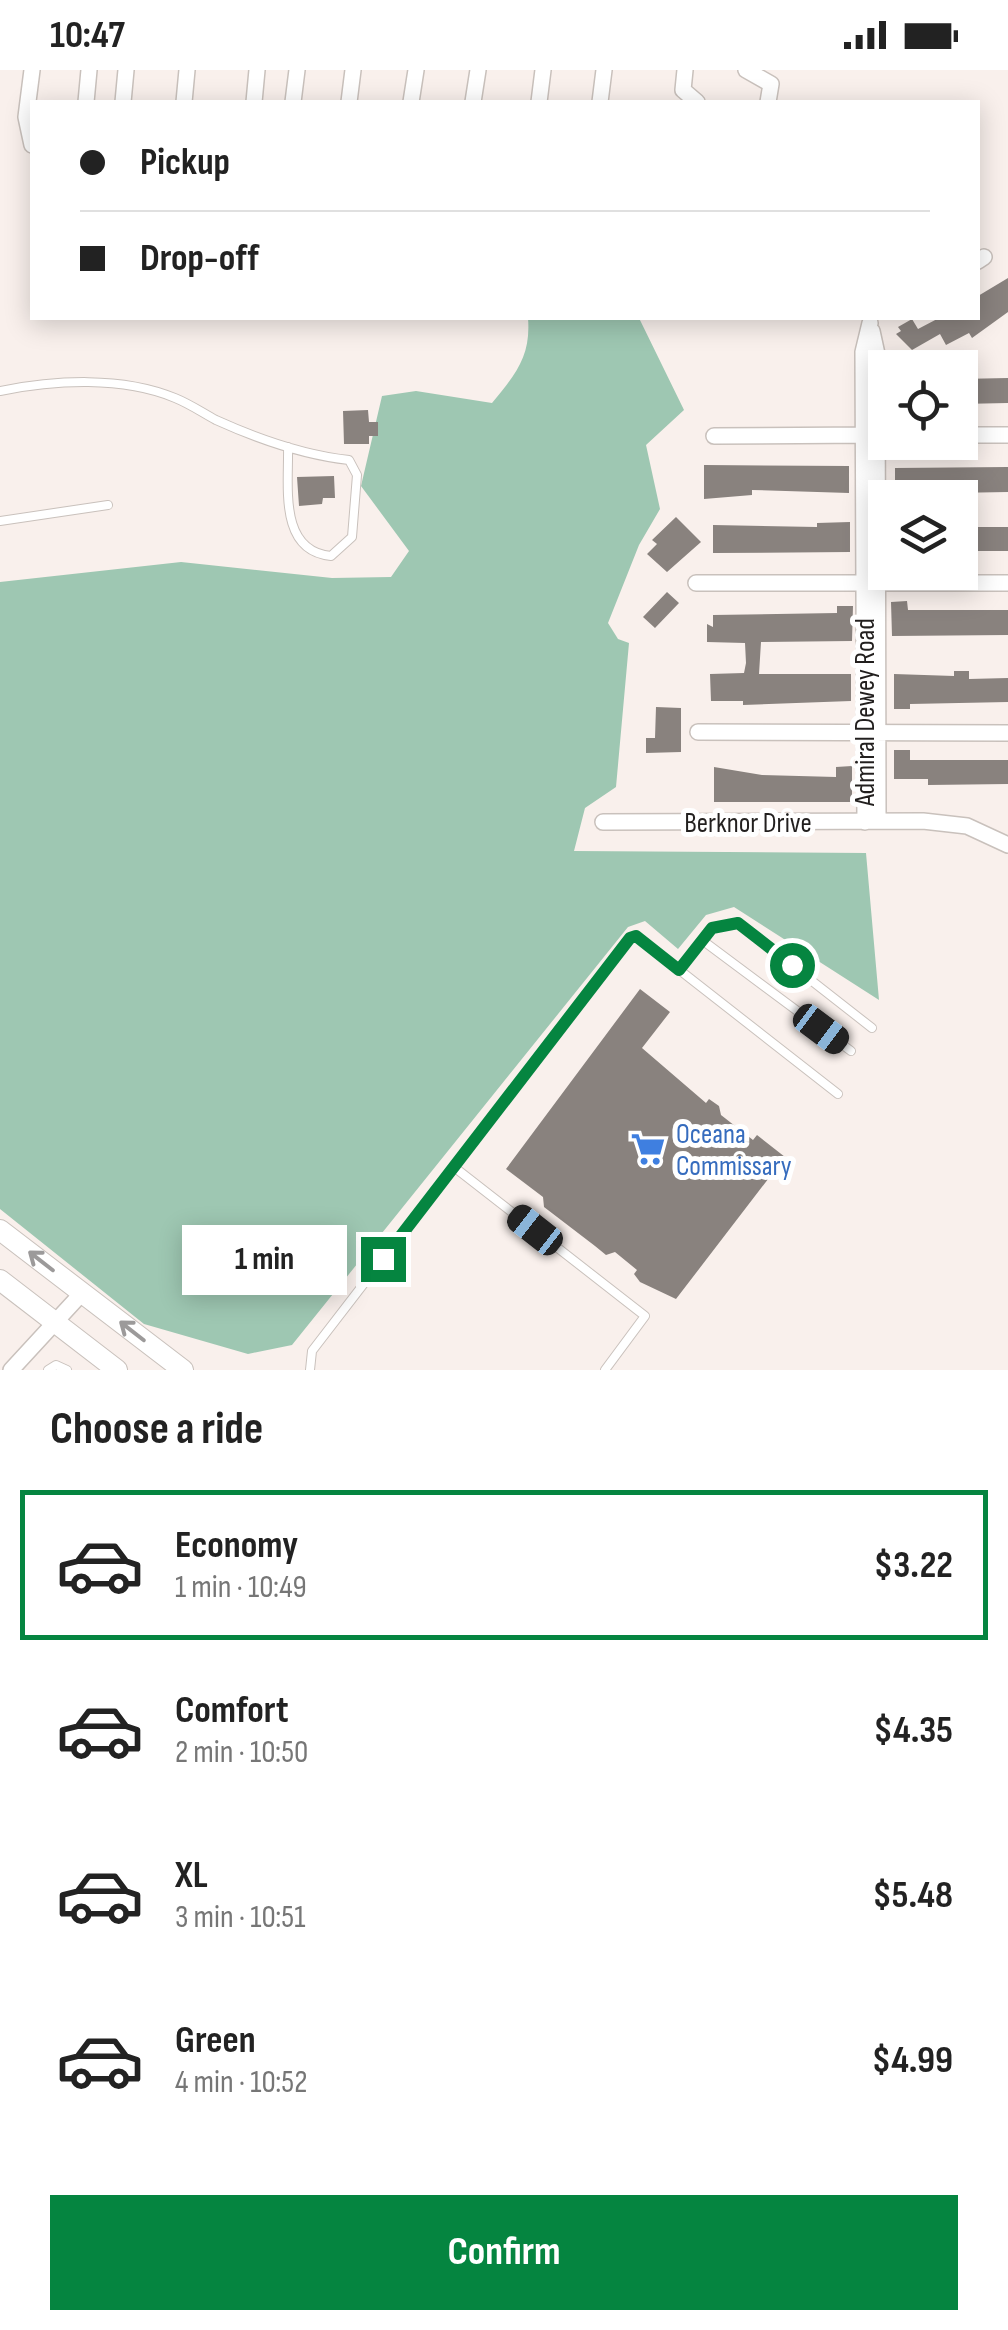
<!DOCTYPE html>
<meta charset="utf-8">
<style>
body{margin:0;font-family:"Sofia Sans Condensed",sans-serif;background:#f6f6f6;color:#222;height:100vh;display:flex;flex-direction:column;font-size:38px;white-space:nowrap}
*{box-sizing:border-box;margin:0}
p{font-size:32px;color:#767676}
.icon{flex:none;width:55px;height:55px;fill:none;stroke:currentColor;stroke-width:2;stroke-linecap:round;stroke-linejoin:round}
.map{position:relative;height:1300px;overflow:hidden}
.sheet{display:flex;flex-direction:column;background:#fff;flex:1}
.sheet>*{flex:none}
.guide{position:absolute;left:30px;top:30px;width:950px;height:220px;border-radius:0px;box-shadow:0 5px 25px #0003;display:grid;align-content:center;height:220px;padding:0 50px;background:#fff}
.buttons{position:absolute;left:868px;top:280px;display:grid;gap:20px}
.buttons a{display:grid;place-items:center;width:110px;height:110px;border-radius:0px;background:#fff;box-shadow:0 5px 25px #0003;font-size:50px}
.end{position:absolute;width:45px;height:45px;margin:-22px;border:12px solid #058540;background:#fff;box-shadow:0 0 0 5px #fff}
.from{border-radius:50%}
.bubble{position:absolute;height:70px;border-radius:0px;background:#fff;box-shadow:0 5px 25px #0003;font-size:32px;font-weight:700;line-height:70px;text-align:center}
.car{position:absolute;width:30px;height:60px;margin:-30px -15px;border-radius:12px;box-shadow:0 0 8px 2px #0007;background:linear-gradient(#222 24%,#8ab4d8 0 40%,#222 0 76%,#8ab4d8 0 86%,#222 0)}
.guide b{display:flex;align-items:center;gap:35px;height:95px;font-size:38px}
.guide b+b{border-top:2px solid #e0e0e0}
.guide i{width:25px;height:25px;background:#222}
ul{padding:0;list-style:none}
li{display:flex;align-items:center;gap:30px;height:150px;margin:0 20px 15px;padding:0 30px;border:5px solid transparent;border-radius:0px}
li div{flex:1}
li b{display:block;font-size:38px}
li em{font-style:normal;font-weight:700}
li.on{border-color:#058540}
li>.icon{width:90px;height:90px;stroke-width:1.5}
h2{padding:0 50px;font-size:45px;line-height:120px}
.cta{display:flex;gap:20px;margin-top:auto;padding:20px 50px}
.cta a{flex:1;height:115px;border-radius:0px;background:#058540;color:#fff;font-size:40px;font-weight:700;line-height:115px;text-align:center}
.status{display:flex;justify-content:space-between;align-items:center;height:70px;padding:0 50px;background:#fff;direction:ltr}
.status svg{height:28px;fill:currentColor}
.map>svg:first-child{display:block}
.forest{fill:#9ec7b2}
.building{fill:#89827e}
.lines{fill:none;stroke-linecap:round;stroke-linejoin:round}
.lane-casing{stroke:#c9c1bc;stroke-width:10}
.street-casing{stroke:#c9c1bc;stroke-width:18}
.secondary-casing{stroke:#c9c1bc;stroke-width:22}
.lane{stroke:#fff;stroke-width:8}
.street{stroke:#fff;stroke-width:15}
.secondary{stroke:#fff;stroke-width:20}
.oneway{stroke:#9c9a9a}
.route{stroke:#058540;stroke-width:12}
.labels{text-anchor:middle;stroke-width:10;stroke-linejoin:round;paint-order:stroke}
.street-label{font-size:28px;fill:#221f1e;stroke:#fff}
.shop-label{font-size:28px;fill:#366cbe;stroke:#fff;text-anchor:start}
</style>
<div class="status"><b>10:47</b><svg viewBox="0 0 49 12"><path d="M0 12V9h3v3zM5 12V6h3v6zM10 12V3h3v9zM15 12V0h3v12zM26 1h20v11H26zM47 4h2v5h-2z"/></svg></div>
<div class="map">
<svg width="1008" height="1300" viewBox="0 0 1008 1300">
<rect width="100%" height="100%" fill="#f9f0ec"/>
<path class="forest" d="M528,248H639L684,340L646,375L660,439L639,475L608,553L618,569L629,573L616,717L585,738L574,781L866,783L879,930L734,837L706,845L678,879L645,851L628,857L292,1275L248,1284L144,1254L0,1139V512L181,492L332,508L391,507L409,481L361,416L382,326L416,321L492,333C516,304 531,286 528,248Z"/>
<path class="building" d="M1008,208V242L972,268L969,263L946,275L940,264L912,280L896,264L901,261L898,257L912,249L918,259L939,248H978V226Z
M1008,308V333L960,334V309Z
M368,340L369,352H378V366H369V374H344L343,341Z
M704,395L849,396V423L752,420V425L704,429Z
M1008,397V422L895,424V398Z
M334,406L335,428H323L322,434L299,436L297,407Z
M676,447L701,472L667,502L647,484L657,474L652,470Z
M850,452V482L713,483V455L817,457V453Z
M960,457H1008V481H960Z
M667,522L679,533L655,558L643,547Z
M907,531L908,540H1008V565L892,566L891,532Z
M837,536H853L852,571L761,572L759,604H851V631L743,635V631H711L710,604L744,603L746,593L745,573L707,572V554L713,557V545L837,543Z
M954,601H969V609L1008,608V632L910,634V639H894V604L954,606Z
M656,637L681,638V682L646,683V668H655Z
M894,680H910V690H1008V714L928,715V709H894Z
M852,696V732H714V697L762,705L836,707V697Z
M640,919L670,942L642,978L706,1033L709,1029L719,1036L721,1045L753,1070L757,1065L785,1087L676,1229L640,1212L634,1204L637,1200L615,1182L606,1185L595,1176L544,1137L543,1127L506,1099Z"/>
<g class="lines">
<g class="lane-casing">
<path id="lane" d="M0,321C55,310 122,306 175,328C190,334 203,343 216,350C258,369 303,385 349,390L357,405L352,467L331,486C278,481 289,415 288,377
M0,451L108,435
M702,870L851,981
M679,900L712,858L738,853L872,958
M454,1097L645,1246L605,1300
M48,1300L56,1295L67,1300
M310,1300L312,1281L630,868L636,866L838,1024"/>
</g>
<g class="street-casing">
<path id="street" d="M32,0L26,47L32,75
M685,0L683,20L697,32
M746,0L771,14L768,32
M86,32L89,0
M123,32L126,0
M184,32L187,0
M254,32L257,0
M293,32L297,0
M349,32L353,0
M411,32L416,0
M473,32L478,0
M539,32L543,0
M600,32L604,0
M978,191L984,187
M872,261L877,284L878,751
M960,365H1008
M714,366L871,365
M696,513H1008
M698,662L1008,663
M603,752L923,751L967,756L1008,775
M865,752L863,282L870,253
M11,1300L82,1223"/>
</g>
<g class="secondary-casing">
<path id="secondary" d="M0,1160L183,1300
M0,1210L117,1300"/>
</g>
<use href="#lane" class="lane"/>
<use href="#street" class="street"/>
<use href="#secondary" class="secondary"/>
</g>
<defs><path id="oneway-shaft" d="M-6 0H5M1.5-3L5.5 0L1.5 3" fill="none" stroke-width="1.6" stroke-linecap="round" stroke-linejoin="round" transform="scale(2.5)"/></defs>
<g class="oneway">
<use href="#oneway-shaft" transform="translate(41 1191) rotate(-142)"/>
<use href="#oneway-shaft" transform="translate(132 1261) rotate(-142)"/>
</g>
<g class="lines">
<path class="route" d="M383,1189L630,868L636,866L679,900L712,858L738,853L792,895"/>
</g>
<defs>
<g id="supermarket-bare" transform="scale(2.7)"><path d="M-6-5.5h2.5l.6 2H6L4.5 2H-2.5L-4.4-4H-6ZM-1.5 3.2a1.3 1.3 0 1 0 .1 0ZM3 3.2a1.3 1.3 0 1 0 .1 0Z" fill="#3f7fe0" stroke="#fff" stroke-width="2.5" paint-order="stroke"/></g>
</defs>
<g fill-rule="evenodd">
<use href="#supermarket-bare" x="648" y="1079"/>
</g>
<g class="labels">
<g class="street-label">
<text transform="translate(864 642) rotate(-90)" y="10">Admiral Dewey Road</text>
<text x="748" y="762">Berknor Drive</text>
</g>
<g class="shop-label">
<text x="676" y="1073">Oceana<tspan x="676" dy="32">Commissary</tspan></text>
</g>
</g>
</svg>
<div class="buttons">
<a><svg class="icon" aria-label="locate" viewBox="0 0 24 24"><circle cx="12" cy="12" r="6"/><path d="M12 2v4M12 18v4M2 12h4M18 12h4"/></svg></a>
<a><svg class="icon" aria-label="layers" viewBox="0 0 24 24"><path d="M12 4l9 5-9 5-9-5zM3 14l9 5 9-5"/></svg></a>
</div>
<i class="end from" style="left:792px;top:895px"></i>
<i class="end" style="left:383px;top:1189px"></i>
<div class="bubble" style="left:182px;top:1155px;width:165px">1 min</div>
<i class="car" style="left:821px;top:959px;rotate:127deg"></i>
<i class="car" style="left:535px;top:1160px;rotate:308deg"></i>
<div class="guide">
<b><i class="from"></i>Pickup</b>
<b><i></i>Drop-off</b>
</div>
</div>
<section class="sheet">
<h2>Choose a ride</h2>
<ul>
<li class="on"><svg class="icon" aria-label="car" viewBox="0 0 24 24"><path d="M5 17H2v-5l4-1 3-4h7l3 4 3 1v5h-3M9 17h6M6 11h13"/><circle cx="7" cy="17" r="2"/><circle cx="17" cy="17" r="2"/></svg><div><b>Economy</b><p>1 min · 10:49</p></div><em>$3.22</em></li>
<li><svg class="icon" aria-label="car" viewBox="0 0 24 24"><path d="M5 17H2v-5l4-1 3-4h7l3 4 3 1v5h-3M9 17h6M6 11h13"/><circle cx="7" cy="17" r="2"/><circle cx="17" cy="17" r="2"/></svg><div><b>Comfort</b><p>2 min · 10:50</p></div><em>$4.35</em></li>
<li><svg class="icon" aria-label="car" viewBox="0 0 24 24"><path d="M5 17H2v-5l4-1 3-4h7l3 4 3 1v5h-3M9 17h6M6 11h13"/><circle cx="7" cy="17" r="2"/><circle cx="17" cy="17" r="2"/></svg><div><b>XL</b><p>3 min · 10:51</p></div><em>$5.48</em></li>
<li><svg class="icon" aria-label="car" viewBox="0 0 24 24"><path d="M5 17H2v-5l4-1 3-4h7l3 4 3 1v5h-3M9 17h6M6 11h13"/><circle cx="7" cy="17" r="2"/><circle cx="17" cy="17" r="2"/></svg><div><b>Green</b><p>4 min · 10:52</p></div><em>$4.99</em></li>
</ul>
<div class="cta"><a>Confirm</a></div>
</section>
